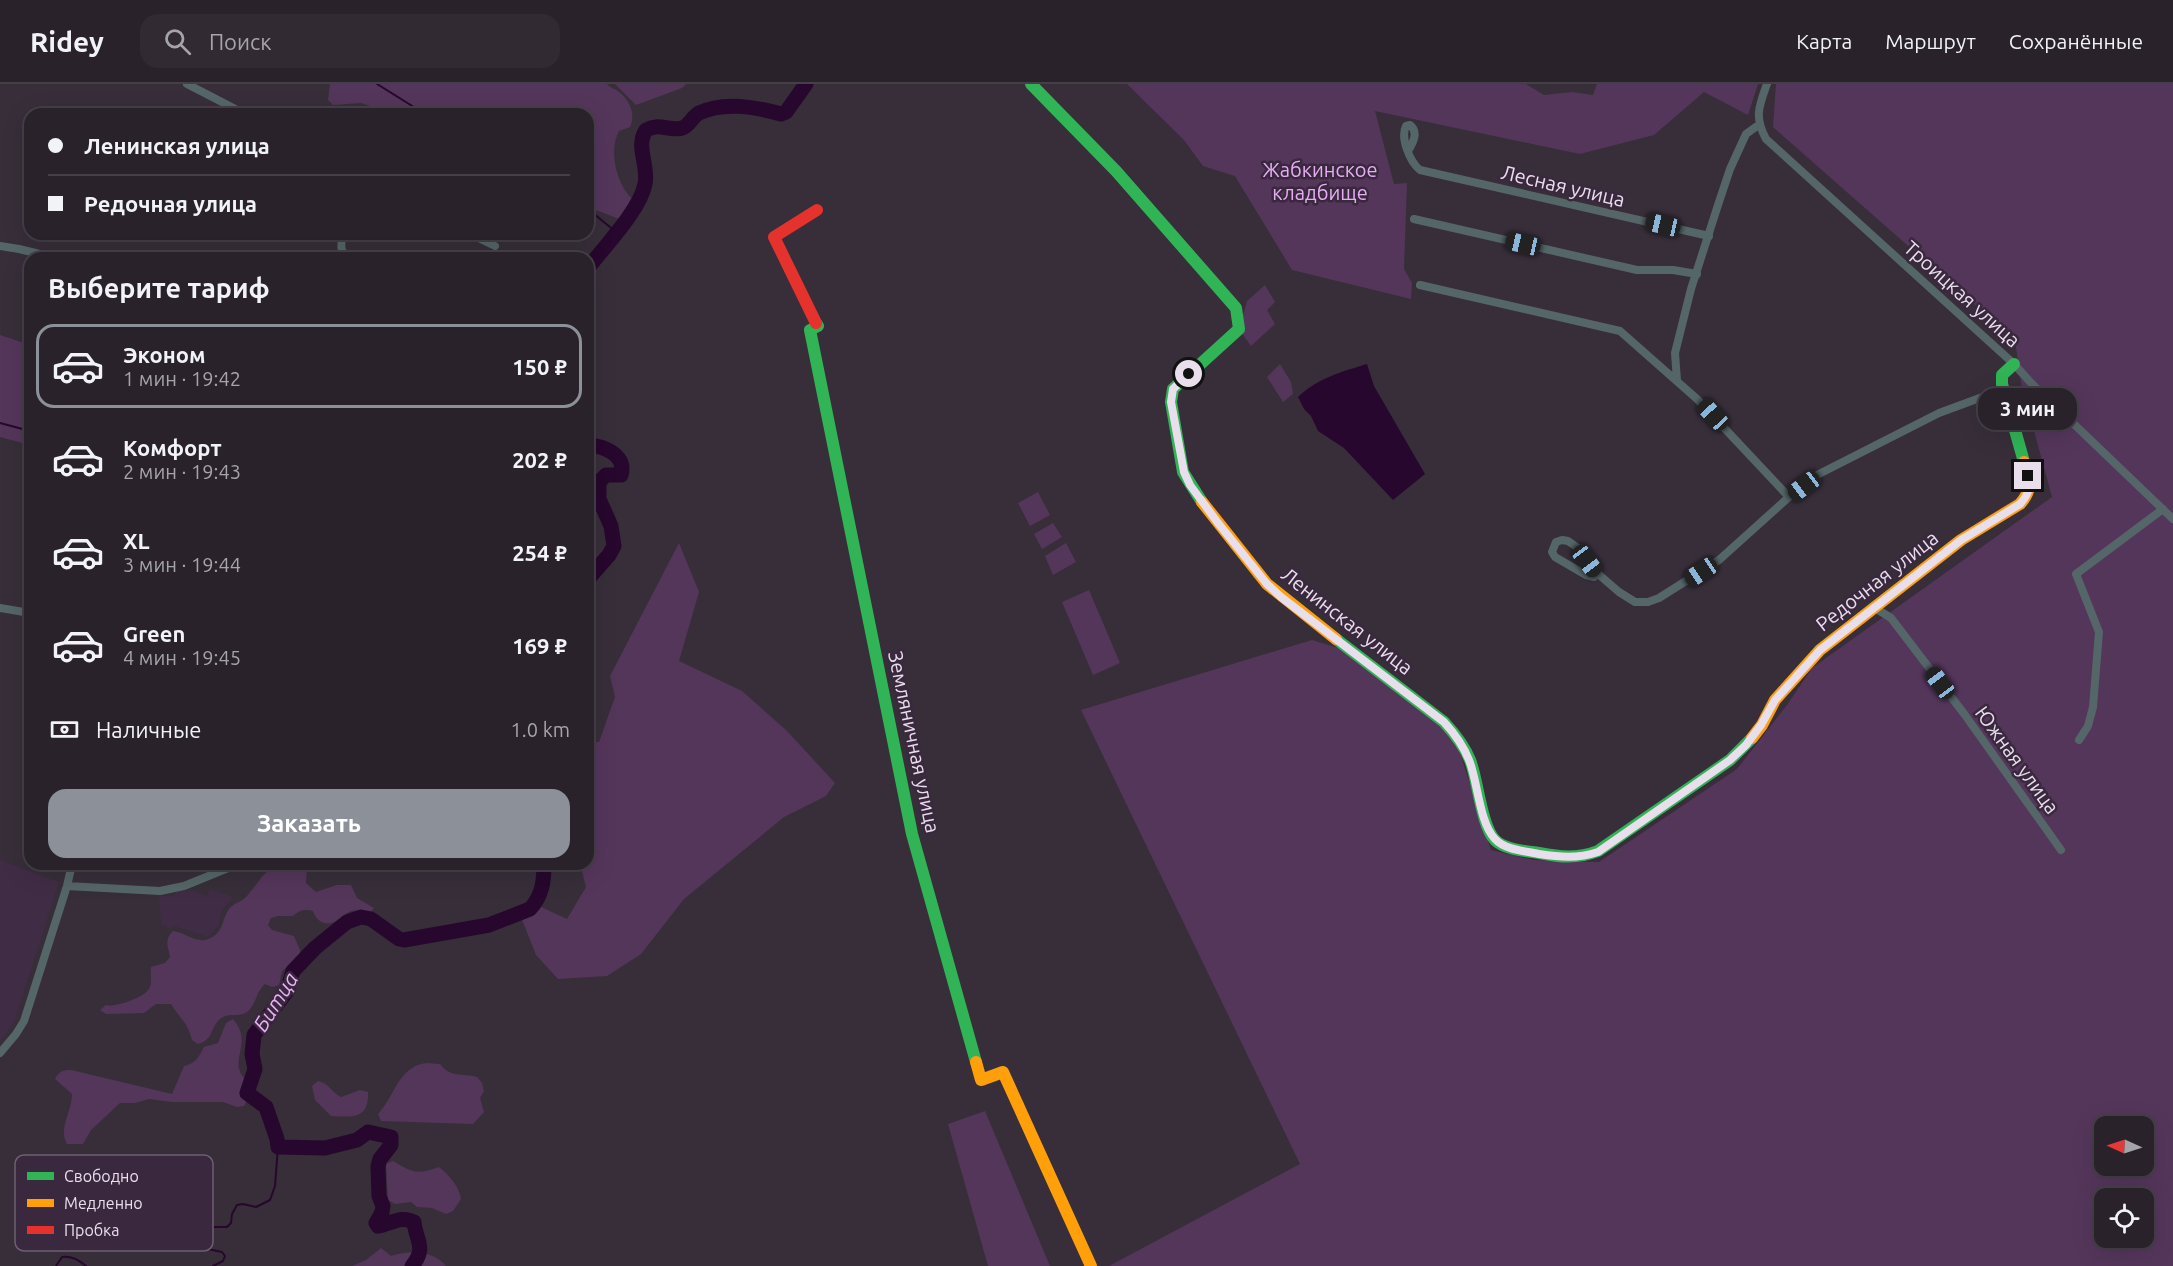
<!DOCTYPE html>
<html lang="ru">
<meta charset="utf-8">
<style>
body{margin:0;font-family:Ubuntu,sans-serif;background:#312a33;color:#f1f3f6;height:100vh;display:flex;flex-direction:column;font-size:22px;white-space:nowrap}
*{box-sizing:border-box;margin:0}
p{font-size:20px;color:#a5a4a9}
.icon{flex:none;width:33px;height:33px;fill:none;stroke:currentColor;stroke-width:2;stroke-linecap:round;stroke-linejoin:round}
.map{position:relative;flex:1;overflow:hidden}
.panel{position:absolute;left:24px;top:168px;width:570px;height:618px;display:flex;flex-direction:column;background:#29222b;border-radius:18px;box-shadow:0 6px 24px #0002,0 0 0 2px #453f47}
.panel>*{flex:none}
.guide{position:absolute;left:24px;top:24px;width:570px;height:132px;border-radius:18px;box-shadow:0 6px 24px #0002,0 0 0 2px #453f47;display:grid;align-content:center;height:132px;padding:0 24px;background:#29222b}
.needle{width:39px;rotate:273deg}
.buttons{position:absolute;left:2094px;top:1032px;display:grid;gap:12px}
.buttons a{display:grid;place-items:center;width:60px;height:60px;border-radius:12px;background:#29222b;box-shadow:0 6px 24px #0002,0 0 0 2px #453f47;font-size:30px}
.end{position:absolute;width:27px;height:27px;margin:-14px;border:8px solid #e9deec;background:#111;box-shadow:0 0 0 3px #111}
.from{border-radius:50%}
.bubble{position:absolute;height:42px;border-radius:18px;background:#29222b;box-shadow:0 6px 24px #0002,0 0 0 2px #453f47;font-size:20px;font-weight:700;line-height:42px;text-align:center}
.car{position:absolute;width:18px;height:36px;margin:-18px -9px;border-radius:8px;box-shadow:0 0 4px 2px #0007;background:linear-gradient(#222 24%,#8ab4d8 0 40%,#222 0 76%,#8ab4d8 0 86%,#222 0)}
.guide b{display:flex;align-items:center;gap:21px;height:57px;font-size:22px}
.guide b+b{border-top:2px solid #453f47}
.guide i{width:15px;height:15px;background:#f1f3f6}
ul{padding:0;list-style:none}
li{display:flex;align-items:center;gap:18px;height:84px;margin:0 12px 9px;padding:0 12px;border:3px solid transparent;border-radius:18px}
li div{flex:1}
li b{display:block;font-size:22px}
li em{font-style:normal;font-weight:700}
li.on{border-color:#8c9099}
li>.icon{width:54px;height:54px;stroke-width:1.5}
h2{padding:0 24px;font-size:27px;line-height:72px}
.pay{display:flex;align-items:center;gap:15px;height:66px;padding:0 24px;font-size:22px}
.pay p{margin-inline-start:auto}
.action{display:flex;gap:12px;margin-top:auto;padding:12px 24px}
.action a{flex:1;height:69px;border-radius:18px;background:#8c9099;color:#fff;font-size:24px;font-weight:700;line-height:69px;text-align:center}
header{display:flex;align-items:center;gap:36px;box-sizing:border-box;height:84px;padding:0 30px;background:#29222b;border-bottom:2px solid #453f47}
header strong{font-size:28px}
nav{display:flex;gap:33px;margin-inline-start:auto;font-size:21px}
.search{width:420px;height:54px;background:#312a33;display:flex;align-items:center;gap:15px;box-sizing:border-box;padding:0 21px;border-radius:18px;color:#a5a4a9;font-size:22px}
.map>svg:first-child{display:block}
.built{fill:#412c46}
.green{fill:#54365b;fill-rule:evenodd}
.water{fill:#27072d}
.lines{fill:none;stroke-linecap:round;stroke-linejoin:round}
.stream{stroke:#27072d;stroke-width:2}
.river{stroke:#27072d;stroke-width:15}
.street{stroke:#556668;stroke-width:8}
.fast{stroke:#30b455;stroke-width:12}
.slow{stroke:#ff9f0a;stroke-width:12}
.jam{stroke:#e5322d;stroke-width:12}
.route{stroke:#e9deec;stroke-width:8}
.labels{text-anchor:middle;stroke-width:5;stroke-linejoin:round;paint-order:stroke}
.park-label{font-size:20px;fill:#e6adf3;stroke:#3a293e}
.street-label{font-size:20px;fill:#e9deec;stroke:#3a293e}
.water-label{font-size:21px;font-style:italic;fill:#eab1f7;stroke:#3a293e}
.key{fill:#3a293e;stroke:#6f5f72;stroke-width:1.5}
.key-label{font-size:16px;fill:#e9deec}
</style>
<header>
<strong>Ridey</strong>
<div class="search"><svg class="icon" aria-label="search" viewBox="0 0 24 24"><circle cx="10" cy="10" r="6"/><path d="M15 15l6 6"/></svg>Поиск</div>
<nav><a>Карта</a><a>Маршрут</a><a>Сохранённые</a></nav>
</header>
<div class="map">
<svg width="2173" height="1182" viewBox="0 0 2173 1182">
<rect width="100%" height="100%" fill="#372e39"/>
<path class="built" d="M0,776L59,798L14,938L0,957Z
M210,805L233,813L222,826L218,842L208,853L174,842L172,845L161,841L159,812L176,811V808L189,806L207,812Z"/>
<path class="green" d="M330,0H607C611,5 615,4 619,8C630,16 636,31 630,43L619,47C608,67 617,104 635,117L619,135L588,123V30H394L361,19L333,21L328,16Z
M615,0H686L682,4L636,21Z
M1127,0H1526L1544,11L1572,8L1593,11L1597,0H1758L1748,31L1704,8L1654,51L1580,70L1375,27L1394,100L1407,99L1404,185L1412,199L1411,215L1292,186L1235,92L1203,82L1184,56Z
M1776,0H2173V1182H1109L1300,1080L1081,626L1312,556L1355,569L1455,653L1491,766L1534,776L1599,778L1737,685L1787,621L1812,584L2052,413L2021,299L2015,256L1773,43ZM2104,1042H2144V1082H2104ZM2104,1114H2144V1154H2104Z
M1265,201L1275,218L1267,226L1275,240L1251,262L1239,245L1247,217Z
M0,251L30,261V361L0,353Z
M1280,280L1291,298L1293,310L1283,318L1267,293Z
M1038,408L1050,431L1030,442L1018,419Z
M1053,439L1062,453L1042,465L1034,450Z
M679,459L699,508L679,577L742,607L787,647L835,699L826,712L784,733L684,815L641,870L607,892L558,895L536,871L521,833L537,821L567,835L586,803L580,780H588V658H599L615,613L610,592Z
M1066,459L1076,478L1053,491L1045,472Z
M1089,506L1120,579L1093,591L1062,518Z
M275,780H300L307,784L306,799L316,808L337,801H351L357,814L374,824L369,830C362,827 356,825 349,828C344,830 341,835 336,837C326,843 316,837 313,827C304,825 300,826 293,832H278L271,834L268,841L272,846L294,852L300,866V873L282,887L279,901L272,903L265,900C256,908 257,917 250,925C242,935 233,928 223,933C209,941 216,955 198,960L192,956C187,937 180,935 171,920H156L144,929L106,930L100,926L106,921C114,924 147,913 150,903C152,898 150,889 151,883L165,879L170,873C168,862 164,856 173,847C184,848 197,860 208,855C226,849 221,831 232,822C235,819 240,818 244,815C255,804 262,790 275,780Z
M233,935C254,959 228,976 244,994V1009L247,1016L244,1022L237,1023L223,1018H172L149,1015L135,1019H120L91,1046L83,1060H67C58,1044 72,1028 72,1010L55,995C59,987 63,986 71,986L172,1010L184,982C196,979 199,973 204,963L218,959L226,939Z
M426,979L440,980C450,994 463,989 477,993L482,999L484,1007L480,1014L484,1028L473,1040L381,1037L378,1030C395,1012 398,983 426,979Z
M318,997C330,1000 331,1008 341,1013L360,1006L368,1008C369,1036 352,1033 331,1032L315,1016L312,1002Z
M985,1027L1050,1182H988L948,1040Z
M393,1077C413,1089 417,1091 439,1083C449,1091 459,1102 461,1115L453,1127L446,1130L432,1124L417,1123L411,1118L395,1120L388,1116L386,1080Z
M381,1164L391,1172C410,1166 432,1166 446,1182H352L366,1176Z"/>
<path class="water" d="M1367,280L1374,302L1425,390L1393,416L1344,364L1318,347L1311,332L1304,325L1298,313C1318,294 1341,288 1367,280Z"/>
<g class="lines">
<path class="stream" d="M377,0L425,30
M588,125L616,148
M0,339L30,347
M56,1182L62,1173C71,1172 79,1176 86,1182
M213,1182L223,1177L225,1172L222,1168L203,1164C200,1154 205,1149 212,1143H227L231,1139L232,1130L237,1121L243,1120L256,1123L270,1116L275,1102L278,1063"/>
<path class="river" d="M588,184C605,162 640,126 645,100C649,82 635,62 646,46C661,38 669,48 682,44C689,42 692,33 699,29C724,17 755,23 781,30L786,28L806,0
M588,361C604,362 627,371 621,391H606L599,398V415L611,442L614,462L609,471L588,495
M412,1182C427,1164 416,1157 414,1138C401,1131 391,1140 378,1142L376,1139L382,1128L383,1122L379,1112L378,1082L380,1075L391,1061V1053L368,1048L357,1056L325,1064L278,1063L277,1055L266,1023L247,1009L255,985L252,970L254,951L287,907L293,887L315,864L347,838L361,833L371,835L399,855L404,856L489,841L530,825C542,812 544,798 544,780"/>
<path class="street" d="M187,0L245,30
M1767,0C1759,22 1754,33 1766,55L2014,280L2033,301L2173,435
M1408,67C1413,59 1419,48 1410,41L1406,42C1400,54 1410,78 1420,86L1709,152
M1414,135L1637,186H1673L1697,190
M343,150C341,160 339,167 348,174
M470,150L495,162
M0,162L19,165L56,174
M1420,201L1620,247L1697,315L1789,413
M1677,297L1675,269L1691,205L1718,121L1730,85L1746,50L1760,40
M1597,489L1594,493L1586,491L1555,473L1552,468L1556,458L1562,456L1568,457L1578,464L1597,489L1619,508L1635,518H1648L1659,514L1719,476L1789,413L1819,390L1939,329L2004,305
M0,524L30,529
M1875,524L1891,534L1965,631L2061,766
M2079,656L2088,642L2093,623L2099,548L2076,490L2163,425
M67,802L160,807L184,802L238,780
M0,969L16,950L24,937L67,802L72,780"/>
<path class="fast" d="M1031,0L1116,87L1236,224L1239,245L1173,305L1171,318L1183,388L1202,418
M816,239L818,242L810,246L912,750L976,978
M2014,280L2002,291V300L2024,378
M1336,555L1444,638C1455,650 1464,661 1470,676C1478,696 1481,741 1495,756C1505,766 1526,767 1539,769C1560,773 1577,775 1598,767L1730,676L1752,654"/>
<path class="slow" d="M1202,418L1267,500L1336,555
M1752,654L1762,641L1775,616L1820,566L1961,456L2020,420C2034,404 2029,396 2024,378
M976,978L981,996L1003,988L1091,1182"/>
<path class="jam" d="M816,239L774,153L817,126"/>
</g>
<g class="lines">
<path class="route" d="M1189,290L1173,305L1171,318L1184,388L1190,401L1218,439L1267,500L1281,513L1444,638C1455,650 1463,661 1469,676C1478,698 1479,738 1495,755C1505,766 1525,767 1539,770C1559,773 1577,775 1598,768L1730,676L1746,661L1761,641L1775,616L1820,566L1961,456L2020,420C2028,411 2031,404 2028,392"/>
</g>
<g class="labels">
<g class="park-label">
<text x="1320" y="93">Жабкинское<tspan x="1320" dy="23">кладбище</tspan></text>
</g>
<g class="street-label">
<text transform="translate(1563 102) rotate(13)" y="7">Лесная улица</text>
<text transform="translate(1962 210) rotate(42)" y="7">Троицкая улица</text>
<text transform="translate(1877 497) rotate(-38)" y="7">Редочная улица</text>
<text transform="translate(1347 537) rotate(38)" y="7">Ленинская улица</text>
<text transform="translate(914 658) rotate(78)" y="7">Земляничная улица</text>
<text transform="translate(2017 676) rotate(54)" y="7">Южная улица</text>
</g>
<g class="water-label">
<text transform="translate(276 918) rotate(-58)" y="7">Битца</text>
</g>
</g>
<rect x="15" y="1071" width="198" height="96" rx="9" class="key"/>
<rect x="27" y="1088" width="27" height="8" fill="#30b455"/>
<rect x="27" y="1115" width="27" height="8" fill="#ff9f0a"/>
<rect x="27" y="1142" width="27" height="8" fill="#e5322d"/>
<g class="key-label">
<text x="64" y="1098">Свободно</text>
<text x="64" y="1125">Медленно</text>
<text x="64" y="1152">Пробка</text>
</g>
</svg>
<div class="buttons">
<a><svg class="needle" viewBox="-14 -14 28 28"><path d="M0-13l5 13h-10z" fill="#e53935"/><path d="M0 13l5-13h-10z" fill="#a5a4a9"/></svg></a>
<a><svg class="icon" aria-label="locate" viewBox="0 0 24 24"><circle cx="12" cy="12" r="6"/><path d="M12 2v4M12 18v4M2 12h4M18 12h4"/></svg></a>
</div>
<i class="end from" style="left:1189px;top:290px"></i>
<i class="end" style="left:2028px;top:392px"></i>
<div class="bubble" style="left:1978px;top:304px;width:99px">3 мин</div>
<i class="car" style="left:1663px;top:141px;rotate:283deg"></i>
<i class="car" style="left:1523px;top:160px;rotate:283deg"></i>
<i class="car" style="left:1713px;top:331px;rotate:317deg"></i>
<i class="car" style="left:1804px;top:402px;rotate:233deg"></i>
<i class="car" style="left:1587px;top:477px;rotate:143deg"></i>
<i class="car" style="left:1701px;top:488px;rotate:236deg"></i>
<i class="car" style="left:1940px;top:599px;rotate:323deg"></i>
<div class="guide">
<b><i class="from"></i>Ленинская улица</b>
<b><i></i>Редочная улица</b>
</div>
<section class="panel">
<h2>Выберите тариф</h2>
<ul>
<li class="on"><svg class="icon" aria-label="car" viewBox="0 0 24 24"><path d="M5 17H2v-5l4-1 3-4h7l3 4 3 1v5h-3M9 17h6M6 11h13"/><circle cx="7" cy="17" r="2"/><circle cx="17" cy="17" r="2"/></svg><div><b>Эконом</b><p>1 мин · 19:42</p></div><em>150 ₽</em></li>
<li><svg class="icon" aria-label="car" viewBox="0 0 24 24"><path d="M5 17H2v-5l4-1 3-4h7l3 4 3 1v5h-3M9 17h6M6 11h13"/><circle cx="7" cy="17" r="2"/><circle cx="17" cy="17" r="2"/></svg><div><b>Комфорт</b><p>2 мин · 19:43</p></div><em>202 ₽</em></li>
<li><svg class="icon" aria-label="car" viewBox="0 0 24 24"><path d="M5 17H2v-5l4-1 3-4h7l3 4 3 1v5h-3M9 17h6M6 11h13"/><circle cx="7" cy="17" r="2"/><circle cx="17" cy="17" r="2"/></svg><div><b>XL</b><p>3 мин · 19:44</p></div><em>254 ₽</em></li>
<li><svg class="icon" aria-label="car" viewBox="0 0 24 24"><path d="M5 17H2v-5l4-1 3-4h7l3 4 3 1v5h-3M9 17h6M6 11h13"/><circle cx="7" cy="17" r="2"/><circle cx="17" cy="17" r="2"/></svg><div><b>Green</b><p>4 мин · 19:45</p></div><em>169 ₽</em></li>
</ul>
<div class="pay"><svg class="icon" aria-label="cash" viewBox="0 0 24 24"><path d="M3 7h18v10H3z"/><circle cx="12" cy="12" r="2"/></svg>Наличные<p>1.0 km</p></div>
<div class="action"><a>Заказать</a></div>
</section>
</div>
